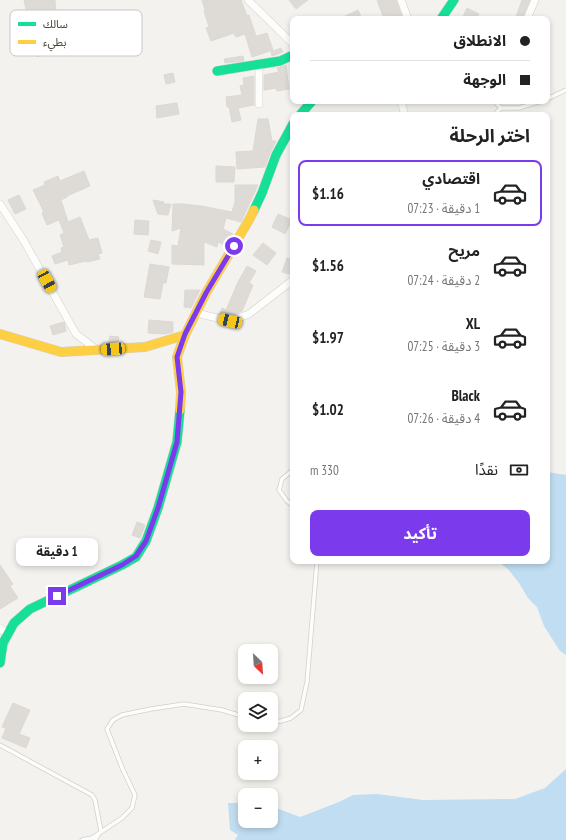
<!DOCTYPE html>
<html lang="ar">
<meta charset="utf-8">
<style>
body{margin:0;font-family:"PT Sans Narrow","Noto Sans Arabic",sans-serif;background:#f6f6f6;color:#222;direction:rtl;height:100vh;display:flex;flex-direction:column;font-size:15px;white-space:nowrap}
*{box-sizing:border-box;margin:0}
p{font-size:13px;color:#767676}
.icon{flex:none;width:22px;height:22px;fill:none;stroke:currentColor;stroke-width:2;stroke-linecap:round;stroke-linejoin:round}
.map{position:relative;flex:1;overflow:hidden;direction:ltr}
.sheet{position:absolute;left:290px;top:112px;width:260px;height:452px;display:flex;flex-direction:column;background:#fff;border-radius:8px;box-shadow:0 2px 6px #0003;direction:rtl}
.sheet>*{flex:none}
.hud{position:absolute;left:290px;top:16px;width:260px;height:88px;border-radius:8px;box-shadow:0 2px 6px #0003;direction:rtl;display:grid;align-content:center;height:88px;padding:0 20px;background:#fff}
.needle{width:26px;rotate:155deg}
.tools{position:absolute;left:238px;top:644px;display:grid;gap:8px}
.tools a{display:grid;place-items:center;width:40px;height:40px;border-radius:8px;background:#fff;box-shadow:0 2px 6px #0003;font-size:20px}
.end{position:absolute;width:18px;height:18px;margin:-9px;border:5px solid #7c3aed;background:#fff;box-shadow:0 0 0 2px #fff}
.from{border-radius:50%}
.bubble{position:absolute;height:28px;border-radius:8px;background:#fff;box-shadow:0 2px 6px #0003;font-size:13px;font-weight:700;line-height:28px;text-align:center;direction:rtl}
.car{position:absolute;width:12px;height:24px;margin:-12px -6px;border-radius:5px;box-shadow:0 0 3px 1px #0007;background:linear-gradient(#f5c518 24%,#345 0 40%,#f5c518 0 76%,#345 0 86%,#f5c518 0)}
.hud b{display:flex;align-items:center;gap:14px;height:38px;font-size:15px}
.hud b+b{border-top:1px solid #e0e0e0}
.hud i{width:10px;height:10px;background:#222}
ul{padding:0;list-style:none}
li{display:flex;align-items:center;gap:12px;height:66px;margin:0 8px 6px;padding:0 12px;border:2px solid transparent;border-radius:8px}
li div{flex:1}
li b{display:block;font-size:15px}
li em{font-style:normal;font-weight:700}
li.current{border-color:#7c3aed}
li>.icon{width:36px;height:36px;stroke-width:1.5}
h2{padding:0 20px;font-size:18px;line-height:48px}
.pay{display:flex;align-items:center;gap:10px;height:44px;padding:0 20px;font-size:15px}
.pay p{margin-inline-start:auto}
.cta{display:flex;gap:8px;margin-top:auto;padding:8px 20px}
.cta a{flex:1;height:46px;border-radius:8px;background:#7c3aed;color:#fff;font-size:16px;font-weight:700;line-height:46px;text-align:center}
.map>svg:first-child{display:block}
.water{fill:#c0ddf1}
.building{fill:#dedbd6;stroke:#dcd9d4}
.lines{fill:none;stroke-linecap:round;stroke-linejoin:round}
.lane-casing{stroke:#d2d0cb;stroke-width:5}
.street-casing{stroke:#d2d0cb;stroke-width:8}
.fast-casing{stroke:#d3cfc5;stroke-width:10}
.slow-casing{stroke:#d3cfc5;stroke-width:10}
.lane{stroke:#fdfdfc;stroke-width:3.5}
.street{stroke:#fdfdfc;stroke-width:7}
.fast{stroke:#16e098;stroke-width:9}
.slow{stroke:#ffcf43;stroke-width:9}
.route{stroke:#7c3aed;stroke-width:5}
.key{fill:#fff;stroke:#c9c7c4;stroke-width:1}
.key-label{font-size:11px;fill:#4b4439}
</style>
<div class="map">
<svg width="566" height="840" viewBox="0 0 566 840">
<rect width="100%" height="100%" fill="#f4f2ee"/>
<path class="water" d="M547,472L566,475V655L560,651L544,626L537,607L528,598L519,583L508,569L500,563L478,564L472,561H547Z
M566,769V840H235L238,835L230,830L228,803H245V821H271V806L300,817L339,802L353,795L377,794L423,800L515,799L545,788Z"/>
<path class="building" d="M24,0H55L56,16H41L45,35L60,31L63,42L58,44L60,50L37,57L35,49L31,50L28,40L32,39Z
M202,0H241L247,16L249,15L256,36L267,33L273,50L252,57L245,34L236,37L234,33L211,41L206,28L209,27L204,11L205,10Z
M289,0H308L296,9Z
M377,0H396L403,19H384Z
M522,0H530L522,19L516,17Z
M467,8L479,14L476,19H462Z
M358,10L362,19H339Z
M281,48L283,52L272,56L271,52Z
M243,56L244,61L225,63L224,59Z
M286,65L289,89L277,91L276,88L264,90V75L279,72L277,68Z
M173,73L175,82L166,84L164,75Z
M254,76V105L238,108L241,120L232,122L229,107H227L226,97L242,95L240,86L244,85L243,78Z
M177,103L179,114L157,118L156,106Z
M258,119H268L272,141H276L270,153L265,167L237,169L236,152L253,151Z
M216,166L235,167L234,182H216Z
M84,171L90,186L67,196V197L61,200L68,222L80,217L89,240L98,238L102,253L98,254L100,259L87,262L86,261L69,265L68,260L55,264L52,256L62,252L61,248L64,247L60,235L64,233L59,220L47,225L42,213L44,212L33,190L45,185L44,182L58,176L60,181Z
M235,185H258L241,222L226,218L223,229L233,234L226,246L218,242L217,247L204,242V265L172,264V245L178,246L181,228L172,231L173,204H183L201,206L232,212L235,202Z
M19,195L26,209L15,214L8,200Z
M153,200L164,202L163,204H171L168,215L158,214Z
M278,214L292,220L285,234L272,227Z
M135,220L149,221L148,235L134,234Z
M151,240L161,242L158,254L148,251Z
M263,243L276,253L267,265L253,255Z
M287,258L293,259V275L282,272Z
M150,264L169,267L166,283H163L160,299L144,297Z
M247,266L256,271L249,283L253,285L242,311L230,316L220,313L222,308L226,310L238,282Z
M185,290H200L191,308L184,307Z
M149,320L173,322V332L165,334L148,333Z
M64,322L66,331L53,335L50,326Z
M110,336L119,337L118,342L109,343Z
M137,522L145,525L140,538L132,535Z
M0,565L13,584L10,586L18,598L0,609Z
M13,703L30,710L19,734L30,738L26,748L2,738L6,728L2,727Z"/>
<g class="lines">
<g class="lane-casing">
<path id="lane" d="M547,99L566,90
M494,101L501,108
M496,115V113L501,108H519L541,101
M293,470L282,479L279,490L287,501L293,506
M271,722L281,721L291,718L301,710L307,682L317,561
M0,745L92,795L95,800L101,831L95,840
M82,840L92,838L122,818L132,808L135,795L123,770L107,729L113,720L122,715L151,709L184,704L222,710L245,717"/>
</g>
<g class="street-casing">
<path id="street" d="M248,0L293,44
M401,0L408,19
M527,19L535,0
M259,65V104
M401,101L404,112L403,115
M0,204L24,241L76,334L97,350
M196,313L230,321L249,314L293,280
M0,628L8,635"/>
</g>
<g class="fast-casing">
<path id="fast" d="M441,19L454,0
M217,71L280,61L293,55
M300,115L312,101
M254,210L262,193L276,155L293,124
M0,663L3,643L14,623L30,609L122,565L136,557L146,541L158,508L177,442L180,410"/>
</g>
<g class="slow-casing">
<path id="slow" d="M0,334L61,352L145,347L185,335
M180,410L181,392L177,357L185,335L206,293L249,220L254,210"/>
</g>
<use href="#lane" class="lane"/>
<use href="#street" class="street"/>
<use href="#fast" class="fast"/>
<use href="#slow" class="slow"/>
</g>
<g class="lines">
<path class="route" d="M57,596L122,565L136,556L146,541L158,508L177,442L181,392L177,357L185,334L206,293L234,246"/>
</g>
<rect x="10" y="10" width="132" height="46" rx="6" class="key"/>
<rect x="18" y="22" width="18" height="4" fill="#16e098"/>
<rect x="18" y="40" width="18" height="4" fill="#ffcf43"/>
<g class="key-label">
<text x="43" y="28">سالك</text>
<text x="43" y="46">بطيء</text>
</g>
</svg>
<div class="tools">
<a><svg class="needle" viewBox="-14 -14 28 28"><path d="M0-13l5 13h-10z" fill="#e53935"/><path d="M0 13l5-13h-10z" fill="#767676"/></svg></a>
<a><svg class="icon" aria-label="layers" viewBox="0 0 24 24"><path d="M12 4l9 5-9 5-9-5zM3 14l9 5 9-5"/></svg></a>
<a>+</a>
<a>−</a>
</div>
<i class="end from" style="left:234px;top:246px"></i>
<i class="end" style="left:57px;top:596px"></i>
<div class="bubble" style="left:16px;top:538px;width:82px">1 دقيقة</div>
<i class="car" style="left:47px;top:281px;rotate:151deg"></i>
<i class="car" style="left:230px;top:321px;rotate:283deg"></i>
<i class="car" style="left:113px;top:349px;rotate:266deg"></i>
<div class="hud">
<b><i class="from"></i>الانطلاق</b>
<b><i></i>الوجهة</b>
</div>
<section class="sheet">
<h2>اختر الرحلة</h2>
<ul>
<li class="current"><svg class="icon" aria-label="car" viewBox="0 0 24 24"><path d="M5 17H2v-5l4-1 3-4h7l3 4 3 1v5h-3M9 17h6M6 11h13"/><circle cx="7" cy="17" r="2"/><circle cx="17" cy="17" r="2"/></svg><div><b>اقتصادي</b><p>1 دقيقة · 07:23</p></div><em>$1.16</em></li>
<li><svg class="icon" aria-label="car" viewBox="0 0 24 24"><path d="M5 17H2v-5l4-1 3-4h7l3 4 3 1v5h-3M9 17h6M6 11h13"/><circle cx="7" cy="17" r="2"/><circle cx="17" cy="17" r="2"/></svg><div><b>مريح</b><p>2 دقيقة · 07:24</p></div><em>$1.56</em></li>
<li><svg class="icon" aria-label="car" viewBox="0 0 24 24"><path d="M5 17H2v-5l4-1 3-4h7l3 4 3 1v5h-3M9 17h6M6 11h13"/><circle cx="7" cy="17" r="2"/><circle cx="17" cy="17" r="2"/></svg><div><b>XL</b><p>3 دقيقة · 07:25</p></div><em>$1.97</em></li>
<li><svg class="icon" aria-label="car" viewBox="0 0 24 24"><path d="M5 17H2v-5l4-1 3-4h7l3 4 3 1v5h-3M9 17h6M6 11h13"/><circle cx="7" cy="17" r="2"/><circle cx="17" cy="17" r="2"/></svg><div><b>Black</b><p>4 دقيقة · 07:26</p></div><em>$1.02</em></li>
</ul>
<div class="pay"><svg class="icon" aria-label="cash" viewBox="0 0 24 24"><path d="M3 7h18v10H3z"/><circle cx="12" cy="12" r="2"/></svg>نقدًا<p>330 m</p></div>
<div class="cta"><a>تأكيد</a></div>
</section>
</div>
